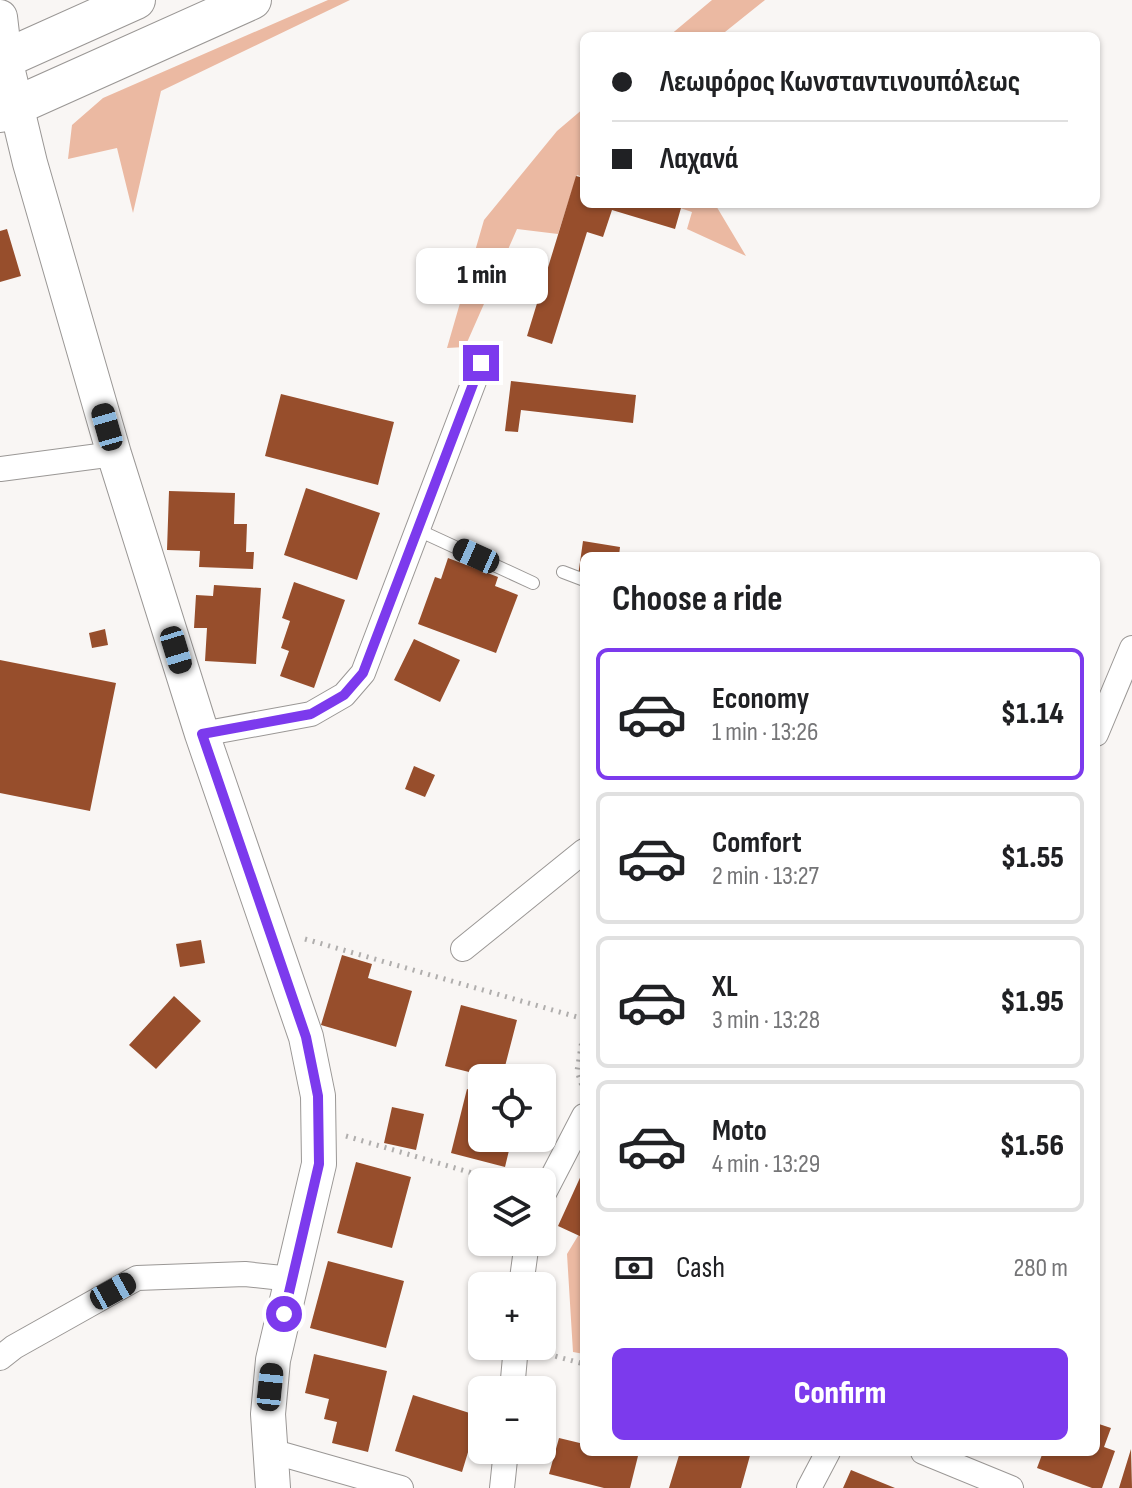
<!DOCTYPE html>
<meta charset="utf-8">
<style>
body{margin:0;font-family:"Sofia Sans Condensed",sans-serif;background:#f2f2f2;color:#202124;height:100vh;display:flex;flex-direction:column;font-size:30px;white-space:nowrap}
*{box-sizing:border-box;margin:0}
p{font-size:26px;color:#757577}
.icon{flex:none;width:44px;height:44px;fill:none;stroke:currentColor;stroke-width:2;stroke-linecap:round;stroke-linejoin:round}
.map{position:relative;flex:1;overflow:hidden}
.side{position:absolute;left:580px;top:552px;width:520px;height:904px;display:flex;flex-direction:column;background:#fff;border-radius:12px;box-shadow:0 2px 6px #0004}
.side>*{flex:none}
.hud{position:absolute;left:580px;top:32px;width:520px;height:176px;border-radius:12px;box-shadow:0 2px 6px #0004;display:grid;align-content:center;height:176px;padding:0 32px;background:#fff}
.fabs{position:absolute;left:468px;top:1064px;display:grid;gap:16px}
.fabs a{display:grid;place-items:center;width:88px;height:88px;border-radius:12px;background:#fff;box-shadow:0 2px 6px #0004;font-size:40px}
.end{position:absolute;width:36px;height:36px;margin:-18px;border:10px solid #7c3aed;background:#fff;box-shadow:0 0 0 4px #fff}
.from{border-radius:50%}
.bubble{position:absolute;height:56px;border-radius:12px;background:#fff;box-shadow:0 2px 6px #0004;font-size:26px;font-weight:800;line-height:56px;text-align:center}
.car{position:absolute;width:24px;height:48px;margin:-24px -12px;border-radius:10px;box-shadow:0 0 6px 2px #0007;background:linear-gradient(#222 24%,#8ab4d8 0 40%,#222 0 76%,#8ab4d8 0 86%,#222 0)}
.hud b{display:flex;align-items:center;gap:28px;height:76px;font-size:30px}
.hud b+b{border-top:2px solid #e0e0e0}
.hud i{width:20px;height:20px;background:#202124}
ul{padding:0;list-style:none}
li{display:flex;align-items:center;gap:24px;height:132px;margin:0 16px 12px;padding:0 16px;border:4px solid #e0e0e0;border-radius:12px}
li div{flex:1}
li b{display:block;font-size:30px}
li em{font-style:normal;font-weight:800}
li.active{border-color:#7c3aed}
li>.icon{width:72px;height:72px;stroke-width:1.5}
h2{padding:0 32px;font-size:36px;line-height:96px}
.pay{display:flex;align-items:center;gap:20px;height:88px;padding:0 32px;font-size:30px}
.pay p{margin-inline-start:auto}
.cta{display:flex;gap:16px;margin-top:auto;padding:16px 32px}
.cta a{flex:1;height:92px;border-radius:12px;background:#7c3aed;color:#fff;font-size:32px;font-weight:800;line-height:92px;text-align:center}
.map>svg:first-child{display:block}
.green{fill:#ebb9a2}
.building{fill:#974e2c}
.lines{fill:none;stroke-linecap:round;stroke-linejoin:round}
.lane-casing{stroke:#9a9795;stroke-width:14}
.street-casing{stroke:#9a9795;stroke-width:26}
.secondary-casing{stroke:#9a9795;stroke-width:36}
.primary-casing{stroke:#9a9795;stroke-width:40}
.path{stroke:#b0aead;stroke-width:5;stroke-dasharray:2 6;stroke-linecap:butt}
.lane{stroke:#fff;stroke-width:12}
.street{stroke:#fff;stroke-width:24}
.secondary{stroke:#fff;stroke-width:34}
.primary{stroke:#fff;stroke-width:38}
.route{stroke:#7c3aed;stroke-width:10}
</style>
<div class="map">
<svg width="1132" height="1488" viewBox="0 0 1132 1488">
<rect width="100%" height="100%" fill="#f9f6f4"/>
<path class="green" d="M328,0H350L161,91L133,213L117,148L68,159L72,125L103,98Z
M712,0H765L720,36H669Z
M584,108V177L577,175L558,234L517,229L465,347L447,348L484,220L557,131Z
M668,204H715L746,256L687,229L692,212Z
M584,1226V1354L573,1352L567,1254Z"/>
<path class="building" d="M576,176L584,178V204H669L681,208L675,229L612,210L603,237L587,232L552,344L527,336Z
M7,229L21,276L0,282V231Z
M511,381L636,395L633,423L521,410L518,432L505,431Z
M281,394L394,422L378,485L265,456Z
M306,488L380,513L357,580L284,555Z
M169,491L235,493L234,524H247L246,552H254L253,569L199,567L200,551L167,550Z
M583,541L620,547L619,556H584V577L578,576Z
M448,558L498,577L495,586L518,595L496,653L418,624L435,577L441,579Z
M294,582L345,600L314,688L280,676L289,651L281,648L290,621L282,618Z
M214,585L261,588L256,664L205,661L207,628H194L196,595L213,596Z
M105,629L108,645L92,648L89,633Z
M414,639L460,660L440,702L394,680Z
M0,660L116,683L90,811L0,793Z
M414,766L435,775L425,797L405,789Z
M201,940L205,963L180,967L176,944Z
M342,955L372,964L368,978L412,991L396,1047L321,1025Z
M174,996L201,1021L156,1069L129,1045Z
M461,1005L517,1020L502,1078H493L445,1066Z
M467,1089L482,1093V1138H512L505,1167L451,1153Z
M392,1107L424,1114L416,1150L384,1143Z
M356,1162L411,1177L392,1248L337,1233Z
M584,1169V1238L558,1226Z
M328,1261L404,1281L386,1348L310,1328Z
M314,1354L387,1371L368,1452L332,1443L337,1422L324,1419L329,1399L305,1393Z
M413,1395L479,1416L462,1472L395,1451Z
M1096,1423L1111,1428L1104,1447L1115,1451L1102,1488H1092L1037,1468L1043,1452H1096Z
M559,1438L584,1444V1452H639L630,1488H604L549,1474Z
M1131,1449L1132,1488H1119Z
M680,1452H751L741,1488H669Z
M851,1470L895,1488H843Z"/>
<g class="lines">
<g class="lane-casing">
<path id="lane" d="M418,530L533,583
M563,572L584,580"/>
</g>
<g class="street-casing">
<path id="street" d="M0,469L114,454
M202,734L311,714L344,695L363,673L481,363
M1096,734L1132,648
M463,949L584,851
M542,1197L584,1116
M521,1286L527,1242
M0,1358L14,1347L137,1278L245,1274L292,1279
M512,1390L516,1346
M271,1451L401,1488
M923,1452L1011,1488
M502,1488L506,1450
M809,1488L828,1452"/>
</g>
<g class="secondary-casing">
<path id="secondary" d="M0,17L5,59L30,163L114,454L202,734L306,1037L318,1096L319,1164L273,1360L268,1414L273,1488"/>
</g>
<g class="primary-casing">
<path id="primary" d="M0,61L136,0
M0,113L252,0"/>
</g>
<path class="path" d="M305,939L584,1019
M584,1028L577,1071L584,1092
M346,1136L503,1182
M540,1352L584,1364"/>
<use href="#lane" class="lane"/>
<use href="#street" class="street"/>
<use href="#secondary" class="secondary"/>
<use href="#primary" class="primary"/>
</g>
<g class="lines">
<path class="route" d="M284,1314L319,1164L318,1096L306,1037L202,734L311,714L344,695L363,673L481,363"/>
</g>
</svg>
<div class="fabs">
<a><svg class="icon" aria-label="locate" viewBox="0 0 24 24"><circle cx="12" cy="12" r="6"/><path d="M12 2v4M12 18v4M2 12h4M18 12h4"/></svg></a>
<a><svg class="icon" aria-label="layers" viewBox="0 0 24 24"><path d="M12 4l9 5-9 5-9-5zM3 14l9 5 9-5"/></svg></a>
<a>+</a>
<a>−</a>
</div>
<i class="end from" style="left:284px;top:1314px"></i>
<i class="end" style="left:481px;top:363px"></i>
<div class="bubble" style="left:416px;top:248px;width:132px">1 min</div>
<i class="car" style="left:107px;top:427px;rotate:344deg"></i>
<i class="car" style="left:476px;top:556px;rotate:294deg"></i>
<i class="car" style="left:176px;top:650px;rotate:163deg"></i>
<i class="car" style="left:113px;top:1291px;rotate:61deg"></i>
<i class="car" style="left:270px;top:1387px;rotate:6deg"></i>
<div class="hud">
<b><i class="from"></i>Λεωφόρος Κωνσταντινουπόλεως</b>
<b><i></i>Λαχανά</b>
</div>
<section class="side">
<h2>Choose a ride</h2>
<ul>
<li class="active"><svg class="icon" aria-label="car" viewBox="0 0 24 24"><path d="M5 17H2v-5l4-1 3-4h7l3 4 3 1v5h-3M9 17h6M6 11h13"/><circle cx="7" cy="17" r="2"/><circle cx="17" cy="17" r="2"/></svg><div><b>Economy</b><p>1 min · 13:26</p></div><em>$1.14</em></li>
<li><svg class="icon" aria-label="car" viewBox="0 0 24 24"><path d="M5 17H2v-5l4-1 3-4h7l3 4 3 1v5h-3M9 17h6M6 11h13"/><circle cx="7" cy="17" r="2"/><circle cx="17" cy="17" r="2"/></svg><div><b>Comfort</b><p>2 min · 13:27</p></div><em>$1.55</em></li>
<li><svg class="icon" aria-label="car" viewBox="0 0 24 24"><path d="M5 17H2v-5l4-1 3-4h7l3 4 3 1v5h-3M9 17h6M6 11h13"/><circle cx="7" cy="17" r="2"/><circle cx="17" cy="17" r="2"/></svg><div><b>XL</b><p>3 min · 13:28</p></div><em>$1.95</em></li>
<li><svg class="icon" aria-label="car" viewBox="0 0 24 24"><path d="M5 17H2v-5l4-1 3-4h7l3 4 3 1v5h-3M9 17h6M6 11h13"/><circle cx="7" cy="17" r="2"/><circle cx="17" cy="17" r="2"/></svg><div><b>Moto</b><p>4 min · 13:29</p></div><em>$1.56</em></li>
</ul>
<div class="pay"><svg class="icon" aria-label="cash" viewBox="0 0 24 24"><path d="M3 7h18v10H3z"/><circle cx="12" cy="12" r="2"/></svg>Cash<p>280 m</p></div>
<div class="cta"><a>Confirm</a></div>
</section>
</div>
